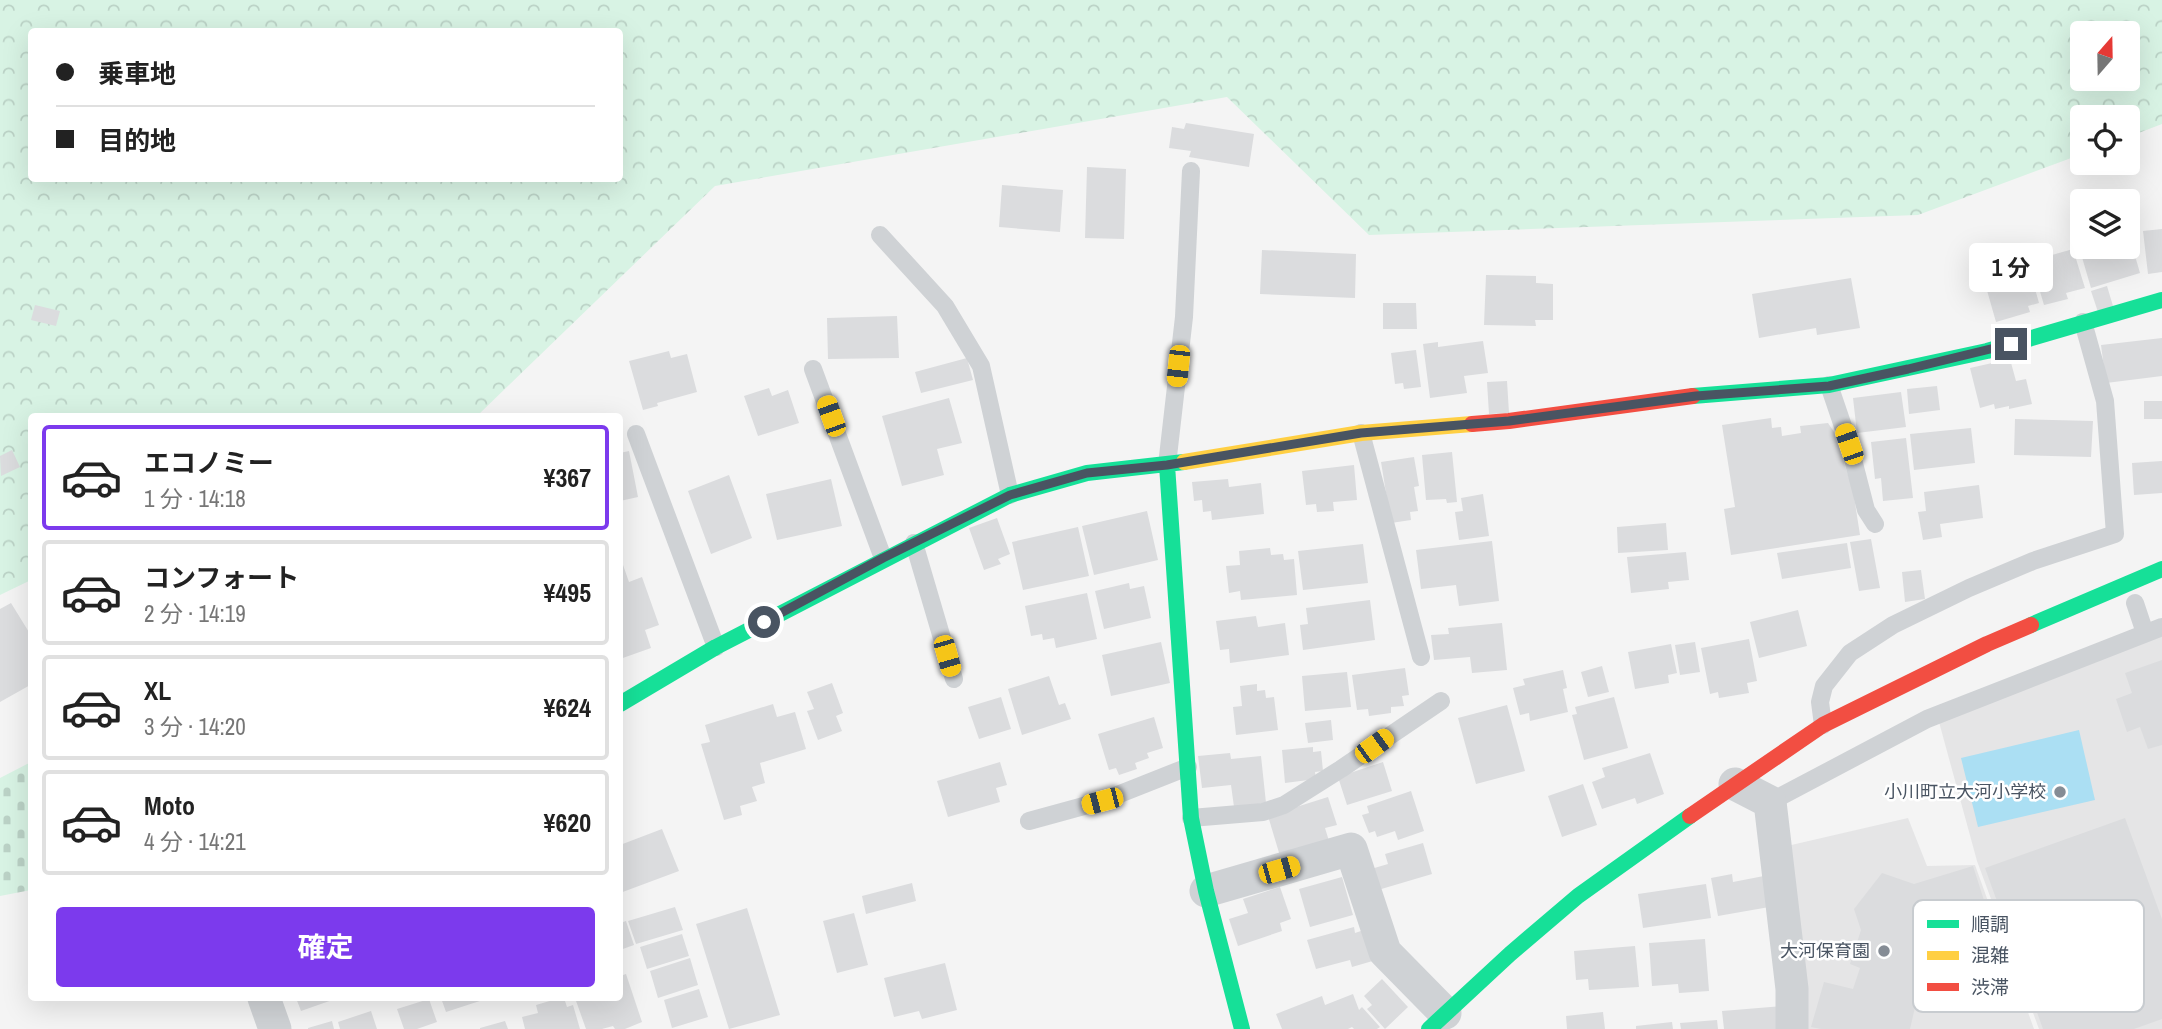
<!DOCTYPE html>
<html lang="ja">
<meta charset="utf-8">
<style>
body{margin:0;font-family:"Archivo Narrow","Noto Sans JP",sans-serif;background:#f2f2f2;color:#222;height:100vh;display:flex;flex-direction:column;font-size:26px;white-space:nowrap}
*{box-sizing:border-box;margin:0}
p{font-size:23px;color:#767676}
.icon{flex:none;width:38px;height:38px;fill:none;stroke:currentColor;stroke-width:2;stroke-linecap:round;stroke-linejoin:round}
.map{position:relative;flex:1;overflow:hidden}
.details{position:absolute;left:28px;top:413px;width:595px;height:588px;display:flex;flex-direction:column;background:#fff;border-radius:7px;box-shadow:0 7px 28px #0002}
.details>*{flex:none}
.hud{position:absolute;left:28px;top:28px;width:595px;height:154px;border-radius:7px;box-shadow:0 7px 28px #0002;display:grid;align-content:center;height:154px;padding:0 28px;background:#fff}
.needle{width:46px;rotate:20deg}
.controls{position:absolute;left:2070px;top:21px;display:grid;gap:14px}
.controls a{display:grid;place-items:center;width:70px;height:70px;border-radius:7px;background:#fff;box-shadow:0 7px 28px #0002;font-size:35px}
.end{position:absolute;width:32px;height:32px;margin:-16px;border:9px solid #495462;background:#fff;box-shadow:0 0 0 4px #fff}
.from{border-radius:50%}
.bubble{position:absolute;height:49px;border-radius:7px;background:#fff;box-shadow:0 7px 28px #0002;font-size:23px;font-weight:700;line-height:49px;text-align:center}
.car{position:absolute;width:21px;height:42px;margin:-21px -10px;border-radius:9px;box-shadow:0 0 5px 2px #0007;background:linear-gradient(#f5c518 24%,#345 0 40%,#f5c518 0 76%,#345 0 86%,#f5c518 0)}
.hud b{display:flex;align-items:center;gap:24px;height:66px;font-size:26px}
.hud b+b{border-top:2px solid #e0e0e0}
.hud i{width:18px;height:18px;background:#222}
ul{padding:12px 0 0;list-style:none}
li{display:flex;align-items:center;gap:21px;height:105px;margin:0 14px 10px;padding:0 14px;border:4px solid #e0e0e0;border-radius:7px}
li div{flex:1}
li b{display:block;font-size:26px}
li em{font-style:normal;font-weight:700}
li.current{border-color:#7c3aed}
li>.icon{width:63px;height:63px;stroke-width:1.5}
.cta{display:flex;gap:14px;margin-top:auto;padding:14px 28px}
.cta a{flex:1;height:80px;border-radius:7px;background:#7c3aed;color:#fff;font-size:28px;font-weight:700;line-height:80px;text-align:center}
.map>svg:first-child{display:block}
.education{fill:#e5e5e6}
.forest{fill:url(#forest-crowns);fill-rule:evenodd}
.cemetery{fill:url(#cemetery-stones)}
.water{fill:#abdff3}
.building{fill:#dbdcde}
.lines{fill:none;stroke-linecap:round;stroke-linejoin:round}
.lane{stroke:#cfd2d5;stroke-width:18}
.street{stroke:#cfd2d5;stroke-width:33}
.fast{stroke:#16e098;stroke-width:16}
.slow{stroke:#ffcf43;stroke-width:16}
.jam{stroke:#f24e42;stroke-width:16}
.route{stroke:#495462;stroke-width:9}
.poi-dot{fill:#858c95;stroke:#fff;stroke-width:2.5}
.labels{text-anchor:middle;stroke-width:5;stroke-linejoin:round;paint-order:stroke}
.poi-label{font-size:18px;fill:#495462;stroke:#fff;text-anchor:end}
.key{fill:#fff;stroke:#c8ccd0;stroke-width:2}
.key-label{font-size:19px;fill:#495462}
</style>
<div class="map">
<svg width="2162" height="1029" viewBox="0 0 2162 1029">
<defs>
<pattern id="forest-crowns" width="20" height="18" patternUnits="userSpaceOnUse" patternTransform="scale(1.75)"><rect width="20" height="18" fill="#d8f3e4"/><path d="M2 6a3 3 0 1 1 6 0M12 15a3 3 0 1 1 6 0" fill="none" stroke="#bbd2c6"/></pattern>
<pattern id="cemetery-stones" width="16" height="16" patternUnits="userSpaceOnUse" patternTransform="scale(1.75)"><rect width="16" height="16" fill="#d8f3e4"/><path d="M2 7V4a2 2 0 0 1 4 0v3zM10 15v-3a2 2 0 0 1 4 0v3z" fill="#bbd2c6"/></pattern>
</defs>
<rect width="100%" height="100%" fill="#f4f4f4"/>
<path class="education" d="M2162,636V1029H2039L1977,861L1939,722Z
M1908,818L1927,866L1975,865L2034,1029H1802L1787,846Z"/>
<path class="forest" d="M0,0H2162V124L2128,137V117H2082V154L1918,215L1369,235L1227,97L715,186L477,416H32L31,580L0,595ZM32,32H620V178H32ZM2082,33H2128V79H2082Z"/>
<path class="cemetery" d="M31,762V890L0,896V778Z"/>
<path class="water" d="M2079,730L2095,800L1978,827L1961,758Z"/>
<path class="building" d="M1186,123L1254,134L1249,167L1189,157L1191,151L1169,148L1172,127L1184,129Z
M1087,167L1126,169L1124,239L1085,238Z
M1002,185L1063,190L1060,232L999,227Z
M2162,229V272L2148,274L2143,231Z
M2129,235L2140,273L2091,288L2079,247H2128Z
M2073,249L2085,288L2066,293L2068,299L2044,305L2031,261Z
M1262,250L1356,254L1355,298L1260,294Z
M2006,266L2009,277L2030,271L2039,303L2028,306L2030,312L1996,322L1982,273Z
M1486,275L1536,276V283L1553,284V320H1535L1536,326L1484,325Z
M1851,278L1860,328L1817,335L1816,328L1759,338L1752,294Z
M2107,286L2113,306L2098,312L2091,291Z
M1383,303H1416L1417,329H1383Z
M35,305L60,311L56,326L31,320Z
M897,316L899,358L828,359L827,318Z
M2162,338V376L2106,383L2101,345Z
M1483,341L1488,373L1464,376L1467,393L1430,398L1423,344L1438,342V347Z
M1416,350L1421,387L1404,389L1403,383L1395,384L1391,353Z
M669,351L671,358L687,354L697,392L657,403L658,406L643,410L629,361Z
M967,358L973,380L921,393L915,372Z
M2010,359L2016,381L2026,379L2032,404L2009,409V406L1995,409L1994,404L1980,408L1970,368Z
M1507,381L1509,413L1489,414L1487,382Z
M1937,386L1940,410L1909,414L1907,389Z
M769,388L772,396L788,390L799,423L758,436L744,396Z
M1901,392L1906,427L1857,433L1853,398Z
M949,398L962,443L937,449L944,475L902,486L882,416Z
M2144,401H2162V419H2144Z
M1771,418L1772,428L1781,427L1782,436L1801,433L1800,426L1828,423L1834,432L1853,490L1860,535L1731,555L1724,509L1735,507L1722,425Z
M2015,419L2093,421L2091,457L2014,455Z
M1971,428L1975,463L1914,470L1910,434Z
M1906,438L1913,498L1883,501L1881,478L1875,479L1871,442Z
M12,450L20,467L1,476L0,456Z
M629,451L638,497L620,501V453Z
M1452,452L1457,502L1447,503L1446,499L1426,500L1422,455Z
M1414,457L1419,486L1414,487L1418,511L1410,512L1411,520L1391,523L1381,462Z
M2162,461V493L2134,495L2132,463Z
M1354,465L1357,500L1333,502L1334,511L1317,512L1316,504L1306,505L1302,471Z
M729,475L752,538L711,554L688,491Z
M831,479L842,526L777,540L766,494Z
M1228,479L1229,487L1261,483L1264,514L1212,520L1211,511L1203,512L1202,500L1194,501L1192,482Z
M1979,485L1983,518L1940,524L1942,537L1923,540L1918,512L1926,511L1924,492Z
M1483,494L1489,536L1459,540L1455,512L1463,511L1461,498Z
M1147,511L1158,560L1094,575L1082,526Z
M997,518L1010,554L998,559L1001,564L984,570L969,528Z
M1666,523L1668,550L1618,553L1617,527Z
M1078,527L1089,576L1023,590L1012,542Z
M1871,539L1880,588L1859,591L1850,542Z
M1492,541L1499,601L1459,606L1456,585L1421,589L1416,550Z
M1847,543L1851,568L1782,579L1777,553Z
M1363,544L1368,583L1303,590L1298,551Z
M1270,548L1271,555L1283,554L1284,560L1294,559L1297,595L1241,600L1240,591L1229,593L1226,566L1240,565L1239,551Z
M1686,552L1689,580L1668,582L1669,589L1631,593L1627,557Z
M622,562L629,582L642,577L659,625L645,630L651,648L620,659V563Z
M1921,570L1925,599L1905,602L1902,572Z
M1129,583L1130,589L1144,586L1151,618L1104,629L1095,591Z
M1087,593L1097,639L1056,648L1054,638L1043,640L1042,634L1031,636L1025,606Z
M1370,600L1375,640L1303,650L1300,625L1308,624L1306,608Z
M11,603L32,637V684L0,702V609Z
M1798,610L1807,646L1759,658L1750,622Z
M1256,616L1258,627L1285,623L1289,655L1230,663L1229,649L1220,650L1216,621Z
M1502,623L1507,670L1472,673L1470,657L1434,660L1431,635L1449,634L1448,628Z
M1749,639L1757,681L1747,683L1749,693L1719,698L1718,692L1710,694L1701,648Z
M1161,642L1170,683L1111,696L1102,655Z
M1695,642L1700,672L1680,675L1675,645Z
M1671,644L1677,673L1668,675L1669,683L1635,689L1628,652Z
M2162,660V745L2148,749L2140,727L2127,732L2116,699L2132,693L2125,673Z
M1602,666L1609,692L1588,697L1581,672Z
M1405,668L1409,695L1402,696L1404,706L1391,707V713L1369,716L1368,709L1357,710L1352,675Z
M1563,670L1567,688L1563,689L1568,712L1530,721L1529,713L1520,715L1513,688L1525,685L1523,679Z
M1347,672L1351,707L1305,711L1302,676Z
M1049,676L1059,705L1065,703L1071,719L1022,735L1008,689Z
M832,683L843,713L836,716L842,731L818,740L807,711L814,709L807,692Z
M1257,684V691L1265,690L1266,698L1274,697L1278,730L1236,735L1233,707L1242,706L1240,686Z
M1001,697L1011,729L979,739L968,707Z
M1614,697L1628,748L1584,760L1572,715L1577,714L1575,707Z
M773,704L777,717L795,712L806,749L760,763L765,783L752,787L757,801L740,806L742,815L724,820L701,744L710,742L705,725Z
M1507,705L1525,771L1476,784L1458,718Z
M1154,717L1163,748L1147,753L1149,758L1135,763L1137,769L1119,775L1116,768L1109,770L1098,734Z
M1331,720L1333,740L1308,743L1305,723Z
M1313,747V752L1321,751L1323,771L1315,772L1316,779L1285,783L1282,750Z
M1230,753L1231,759L1261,756L1266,803L1234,807L1231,785L1202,788L1198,756Z
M1650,753L1664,794L1637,804L1635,798L1602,809L1592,782L1605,777L1602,768Z
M1000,762L1007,785L996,788L1000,802L948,817L937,781Z
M1383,762L1392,791L1347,805L1338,777Z
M1583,784L1597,825L1562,837L1548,796Z
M1411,791L1424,831L1398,840L1395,831L1377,837L1375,831L1369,833L1362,815L1369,813L1367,806Z
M1328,797L1337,825L1325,828L1329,841L1280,856L1268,816Z
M2125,818L2162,919V1019L2134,1029H2043L1985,868Z
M662,829L679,871L620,893V845Z
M1423,843L1432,874L1378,890L1371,869L1388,864L1385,854Z
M1973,866L1990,919L1931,938L1910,1029H1821L1811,1027L1824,982L1853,989L1860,968L1850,964L1861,930L1854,909L1882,873L1914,884Z
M1732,874L1733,882L1769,875L1775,906L1718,916L1711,878Z
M1342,877L1353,915L1310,927L1299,889Z
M912,883L916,901L866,914L862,896Z
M1706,884L1711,918L1643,928L1638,894Z
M1280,887L1291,919L1280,923L1282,931L1238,946L1229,919L1248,913L1243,899Z
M675,907L683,930L636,944L628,921Z
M747,908L780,1015L729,1029L696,924Z
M854,913L868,965L837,973L823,921Z
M626,921L634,945L620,950V923Z
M1354,927L1355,933L1367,929L1376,960L1352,967L1350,960L1316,969L1307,940Z
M682,934L689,956L647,969L640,947Z
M1705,939L1709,991L1679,993L1678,984L1652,986L1649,943Z
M1635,946L1639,987L1589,990L1588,979L1576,980L1574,951Z
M690,958L698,985L658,998L650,971Z
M945,963L957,1010L922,1019L919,1011L894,1017L884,978Z
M626,974L642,1022L625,1029H615L613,1026L602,1029H586L575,998H620V976Z
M1382,979L1408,1007L1385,1029L1367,1009L1372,1005L1364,996Z
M699,989L708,1017L672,1028L664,1000Z
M1353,994L1359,1010L1362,1007L1380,1027L1377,1029H1354L1352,1027L1348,1029H1282L1276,1014L1322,996L1325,1005Z
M296,998H338L301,1011Z
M441,998H489L446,1012Z
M560,998H564L567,1007L573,1005L580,1029H525L522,1017L538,1013L536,1005Z
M429,999L437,1022L417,1029H404L397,1009Z
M1782,1006L1784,1029H1724L1722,1011Z
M371,1011L377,1029H340L338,1022Z
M1603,1012L1605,1029H1567L1566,1016Z
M1717,1020L1718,1029H1681L1680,1023Z
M332,1021L334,1029H308V1028Z
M505,1021L508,1029H480V1028Z
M1672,1022L1673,1029H1636V1026Z"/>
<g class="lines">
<path class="lane" d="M880,235L945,306L981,366L1010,495
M813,369L883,558
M1829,385L1849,444L1866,510L1875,524
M1361,433L1421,657
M636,434L716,647
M1167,465L1184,317L1191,171
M914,543L954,679
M2135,603L2145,633
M1823,725L1820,702L1824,686L1850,653L1893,625L1969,588L2033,561L2115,534L2105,401L2083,322
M1770,802L1927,719L2162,627
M1191,818L1263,812L1284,805L1341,769L1441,701
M1029,821L1102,801L1188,767"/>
<path class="street" d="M1735,784L1770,802L1792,989V1029
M1206,891L1351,849L1385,952L1445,1013
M264,998L275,1029"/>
<path class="fast" d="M1693,396L1829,385L1987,351L2162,300
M1167,465L1191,818L1206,891L1242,1029
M2031,625L2162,569
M620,704L716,647L1010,495L1087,473L1184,462
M1429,1029L1510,954L1578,896L1690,816"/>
<path class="slow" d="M1184,462L1361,433L1472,424"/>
<path class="jam" d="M1472,424L1509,421L1693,396
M1690,816L1823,725L1987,644L2031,625"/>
</g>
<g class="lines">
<path class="route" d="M764,622L883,558L1010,495L1087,473L1167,465L1361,433L1509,421L1696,396L1829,386L1908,369L2011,344"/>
</g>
<g class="poi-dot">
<circle cx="2060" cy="792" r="7"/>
<circle cx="1884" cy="951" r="7"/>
</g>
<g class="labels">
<g class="poi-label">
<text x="2046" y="798">小川町立大河小学校</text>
<text x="1870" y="957">大河保育園</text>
</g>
</g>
<rect x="1913" y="900" width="231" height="112" rx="10" class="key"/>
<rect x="1927" y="920" width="32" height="8" fill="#16e098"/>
<rect x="1927" y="951" width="32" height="9" fill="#ffcf43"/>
<rect x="1927" y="983" width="32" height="8" fill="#f24e42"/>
<g class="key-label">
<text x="1971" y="931">順調</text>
<text x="1971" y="962">混雑</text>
<text x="1971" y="994">渋滞</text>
</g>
</svg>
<div class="controls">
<a><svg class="needle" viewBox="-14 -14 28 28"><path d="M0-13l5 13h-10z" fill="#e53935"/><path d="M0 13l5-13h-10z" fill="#767676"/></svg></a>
<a><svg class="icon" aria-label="locate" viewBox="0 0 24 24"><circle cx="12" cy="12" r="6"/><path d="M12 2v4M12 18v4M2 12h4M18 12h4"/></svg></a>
<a><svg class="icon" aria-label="layers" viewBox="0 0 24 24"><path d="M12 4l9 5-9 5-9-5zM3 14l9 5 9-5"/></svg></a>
</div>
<i class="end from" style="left:764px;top:622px"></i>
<i class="end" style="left:2011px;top:344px"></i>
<div class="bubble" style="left:1969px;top:243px;width:84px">1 分</div>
<i class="car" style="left:1178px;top:366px;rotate:186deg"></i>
<i class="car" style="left:831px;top:416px;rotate:340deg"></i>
<i class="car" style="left:1849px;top:444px;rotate:341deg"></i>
<i class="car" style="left:947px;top:656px;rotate:164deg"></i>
<i class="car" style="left:1374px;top:746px;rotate:54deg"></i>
<i class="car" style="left:1102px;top:801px;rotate:255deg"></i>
<i class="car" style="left:1279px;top:870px;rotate:74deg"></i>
<div class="hud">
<b><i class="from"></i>乗車地</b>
<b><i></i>目的地</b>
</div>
<section class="details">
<ul>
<li class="current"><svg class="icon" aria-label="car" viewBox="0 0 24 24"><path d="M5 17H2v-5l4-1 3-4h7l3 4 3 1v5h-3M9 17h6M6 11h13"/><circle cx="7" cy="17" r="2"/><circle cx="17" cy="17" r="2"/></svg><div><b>エコノミー</b><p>1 分 · 14:18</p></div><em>¥367</em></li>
<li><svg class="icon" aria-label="car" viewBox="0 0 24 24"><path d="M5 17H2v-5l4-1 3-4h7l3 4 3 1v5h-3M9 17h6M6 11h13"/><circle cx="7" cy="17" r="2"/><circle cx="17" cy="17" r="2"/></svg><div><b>コンフォート</b><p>2 分 · 14:19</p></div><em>¥495</em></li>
<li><svg class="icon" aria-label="car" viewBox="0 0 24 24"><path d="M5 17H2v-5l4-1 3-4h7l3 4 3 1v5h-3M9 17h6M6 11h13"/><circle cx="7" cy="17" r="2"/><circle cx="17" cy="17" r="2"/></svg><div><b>XL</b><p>3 分 · 14:20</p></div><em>¥624</em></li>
<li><svg class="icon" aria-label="car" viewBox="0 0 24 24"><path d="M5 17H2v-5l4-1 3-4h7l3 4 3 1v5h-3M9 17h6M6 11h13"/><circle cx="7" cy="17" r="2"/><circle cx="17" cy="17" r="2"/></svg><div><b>Moto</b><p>4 分 · 14:21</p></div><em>¥620</em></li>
</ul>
<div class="cta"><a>確定</a></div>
</section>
</div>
